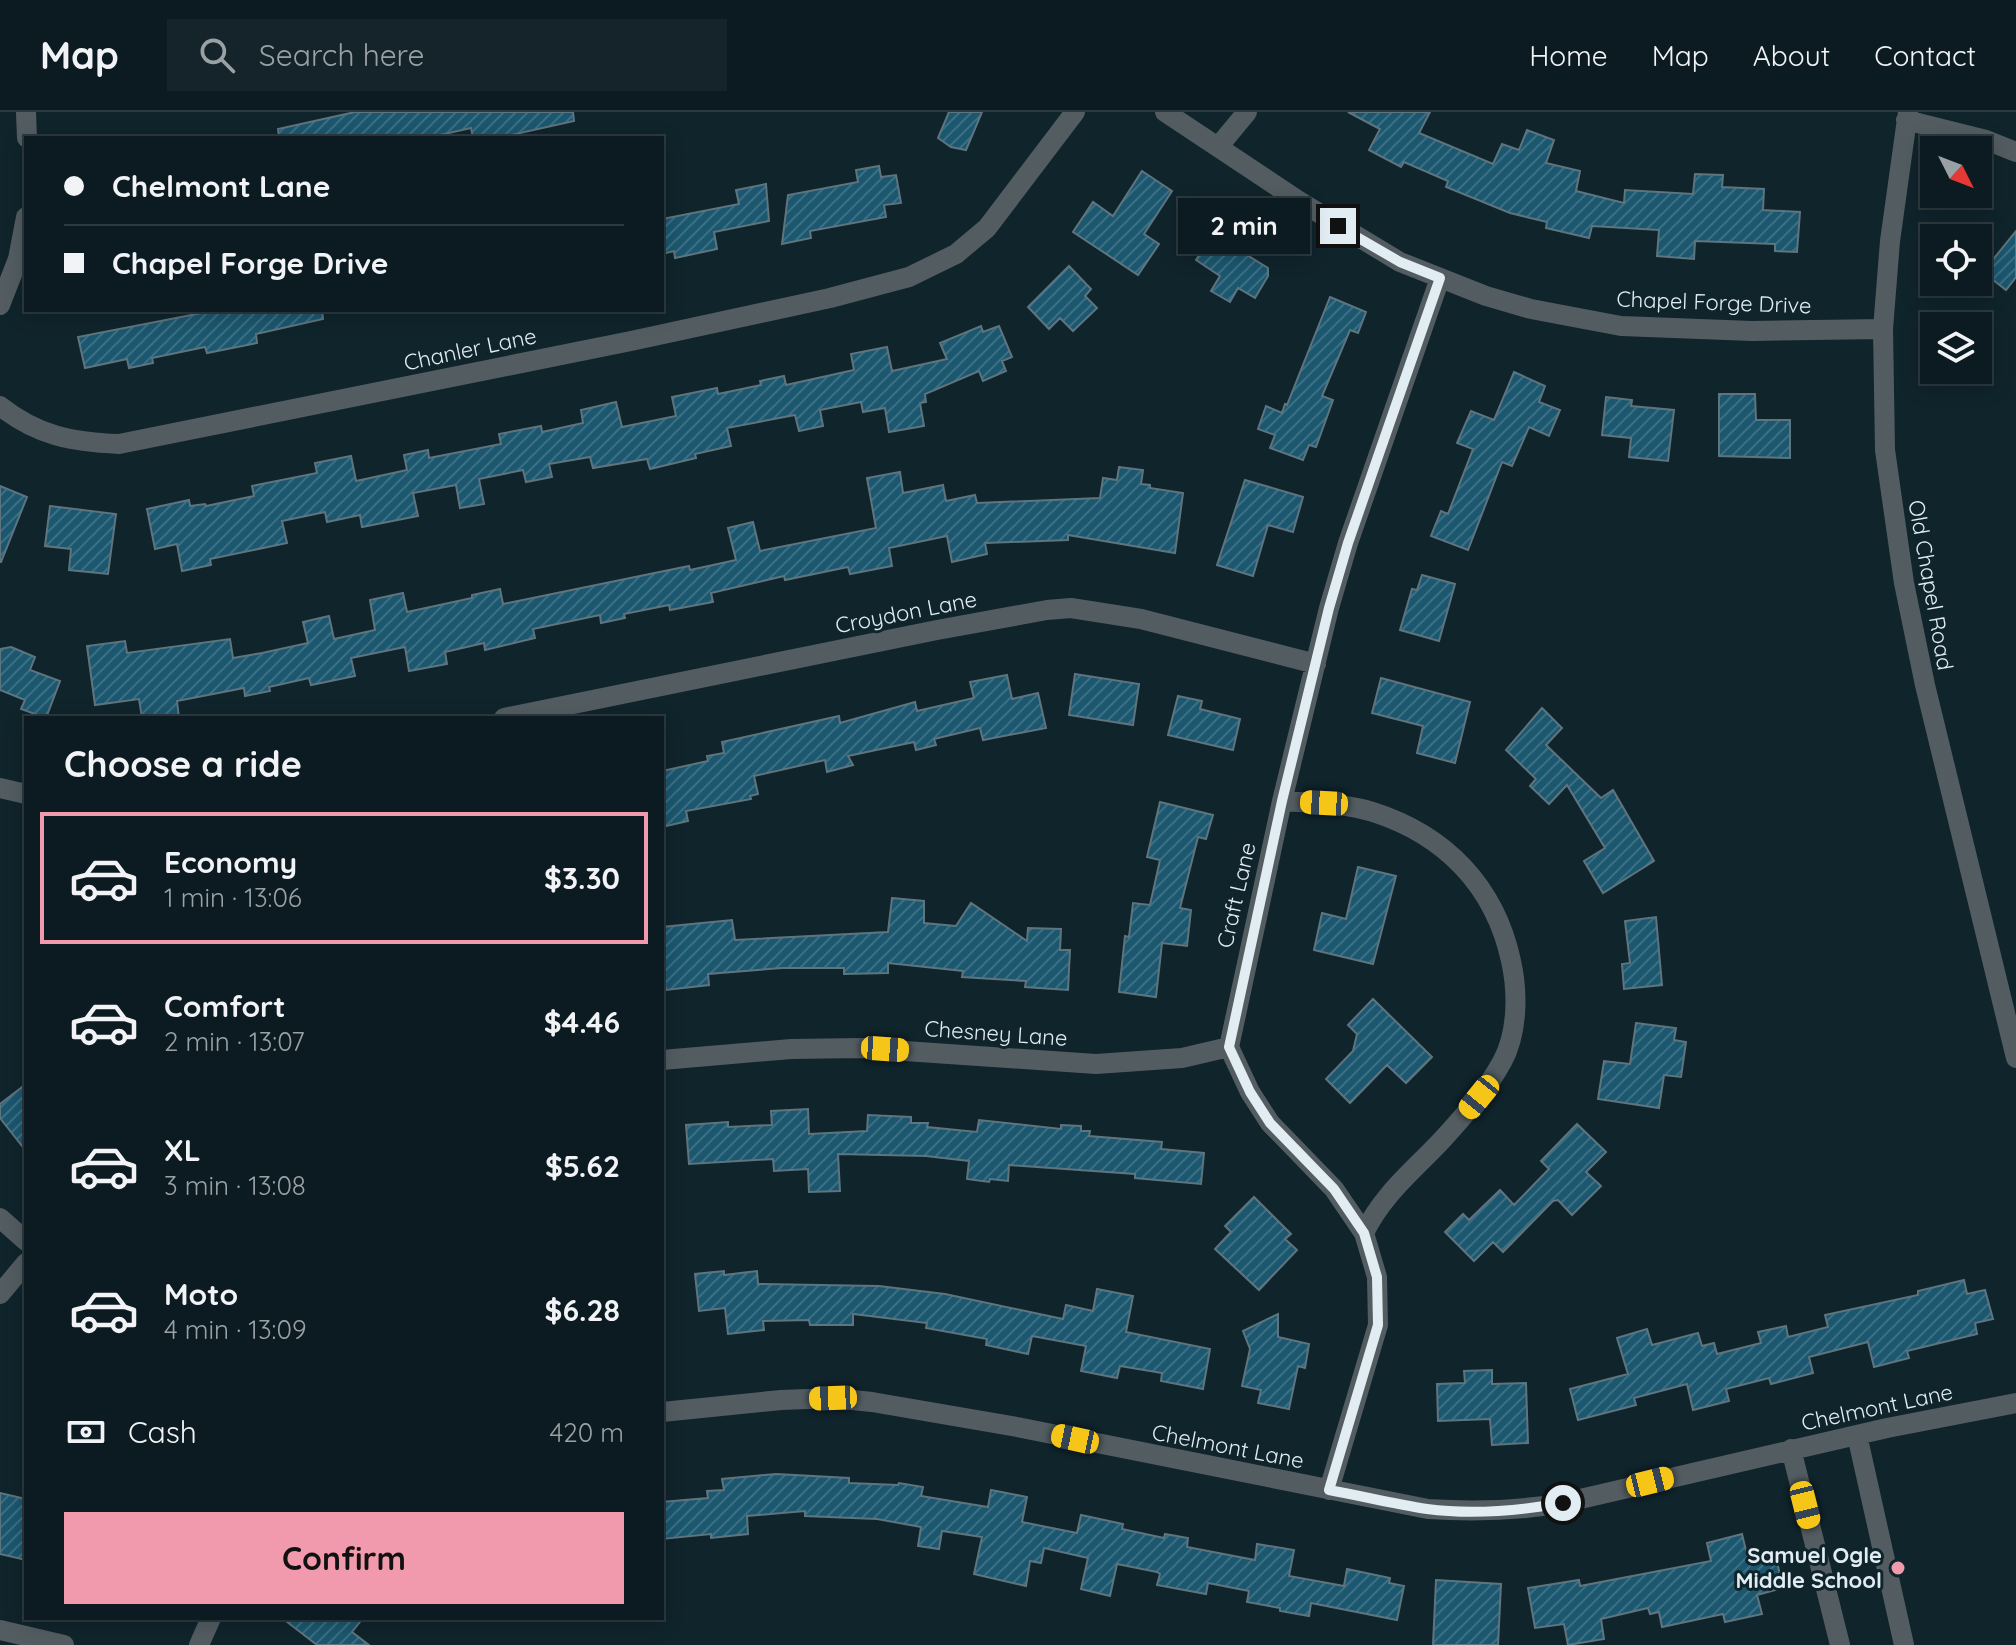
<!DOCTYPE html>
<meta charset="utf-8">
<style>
body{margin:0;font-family:Quicksand,sans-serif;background:#15242a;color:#f1f3f6;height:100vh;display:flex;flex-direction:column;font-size:30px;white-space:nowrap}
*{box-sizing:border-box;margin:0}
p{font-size:26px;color:#9aa1a5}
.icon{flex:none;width:44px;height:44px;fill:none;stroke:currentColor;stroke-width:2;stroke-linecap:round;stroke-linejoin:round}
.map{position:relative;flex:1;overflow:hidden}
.sheet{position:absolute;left:24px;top:604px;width:640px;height:904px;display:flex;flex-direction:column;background:#0c1b21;border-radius:0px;box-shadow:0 4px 20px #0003,0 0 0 2px #2c393f}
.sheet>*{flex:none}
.top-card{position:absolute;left:24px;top:24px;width:640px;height:176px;border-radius:0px;box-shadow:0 4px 20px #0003,0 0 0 2px #2c393f;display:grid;align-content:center;height:176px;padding:0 40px;background:#0c1b21}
.needle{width:52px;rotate:132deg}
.tools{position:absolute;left:1920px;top:24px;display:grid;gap:16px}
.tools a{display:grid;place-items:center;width:72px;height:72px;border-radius:0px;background:#0c1b21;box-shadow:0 4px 20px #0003,0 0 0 2px #2c393f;font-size:40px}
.end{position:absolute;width:36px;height:36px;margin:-18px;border:10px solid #e1edf3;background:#111;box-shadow:0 0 0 4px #111}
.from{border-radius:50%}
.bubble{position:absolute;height:56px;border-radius:0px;background:#0c1b21;box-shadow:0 4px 20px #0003,0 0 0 2px #2c393f;font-size:26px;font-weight:700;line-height:56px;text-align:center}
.car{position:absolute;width:24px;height:48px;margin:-24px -12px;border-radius:10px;box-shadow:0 0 6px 2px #0007;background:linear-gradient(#f5c518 24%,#345 0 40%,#f5c518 0 76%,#345 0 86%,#f5c518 0)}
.top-card b{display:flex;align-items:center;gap:28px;height:76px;font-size:30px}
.top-card b+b{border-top:2px solid #2c393f}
.top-card i{width:20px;height:20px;background:#f1f3f6}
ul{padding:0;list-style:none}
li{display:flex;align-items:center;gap:24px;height:132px;margin:0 16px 12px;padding:0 24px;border:4px solid transparent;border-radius:0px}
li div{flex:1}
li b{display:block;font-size:30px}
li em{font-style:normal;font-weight:700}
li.current{border-color:#f29aad}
li>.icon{width:72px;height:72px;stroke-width:1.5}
h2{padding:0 40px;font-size:36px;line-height:96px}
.pay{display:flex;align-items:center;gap:20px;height:88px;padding:0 40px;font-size:30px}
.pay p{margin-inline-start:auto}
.button{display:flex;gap:16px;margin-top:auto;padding:16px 40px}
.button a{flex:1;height:92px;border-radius:0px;background:#f29aad;color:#111;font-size:32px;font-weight:700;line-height:92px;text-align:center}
header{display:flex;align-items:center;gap:48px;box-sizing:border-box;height:112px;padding:0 40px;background:#0c1b21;border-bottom:2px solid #2c393f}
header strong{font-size:38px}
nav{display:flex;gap:44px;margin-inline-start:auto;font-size:28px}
.search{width:560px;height:72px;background:#15242a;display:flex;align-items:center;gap:20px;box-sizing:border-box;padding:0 28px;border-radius:0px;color:#9aa1a5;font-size:30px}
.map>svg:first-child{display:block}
.building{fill:url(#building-hatch);stroke:#5e747f;stroke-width:2}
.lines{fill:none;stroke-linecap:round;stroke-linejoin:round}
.minor{stroke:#535d61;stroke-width:20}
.route{stroke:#e1edf3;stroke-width:10}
.poi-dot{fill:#f29aad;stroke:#10242c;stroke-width:3}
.labels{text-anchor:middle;stroke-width:6;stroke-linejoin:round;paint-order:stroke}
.street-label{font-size:22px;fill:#e1edf3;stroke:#10242c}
.poi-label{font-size:22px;font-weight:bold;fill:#e1edf3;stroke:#10242c;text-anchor:end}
</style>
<header>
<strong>Map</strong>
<div class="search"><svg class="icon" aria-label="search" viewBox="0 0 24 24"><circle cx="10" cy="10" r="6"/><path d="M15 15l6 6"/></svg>Search here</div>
<nav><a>Home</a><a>Map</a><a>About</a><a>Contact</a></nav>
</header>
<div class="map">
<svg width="2016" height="1533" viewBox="0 0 2016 1533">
<defs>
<pattern id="building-hatch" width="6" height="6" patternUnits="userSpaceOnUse" patternTransform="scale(2)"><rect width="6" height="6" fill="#1b576f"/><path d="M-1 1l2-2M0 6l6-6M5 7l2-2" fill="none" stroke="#3c6f84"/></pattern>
</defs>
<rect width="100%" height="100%" fill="#10242c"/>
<path class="building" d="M355,0H573L574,9L511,23V26H473L471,16L427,26H279L278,17Z
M949,0H982L966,38L951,35L938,26Z
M1348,0H1430L1419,21L1493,52L1502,32L1519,38L1527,18L1554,28L1546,51L1580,59L1576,79L1624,91L1625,78L1693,82L1695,62L1723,63L1722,75L1764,77L1763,98L1800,100L1797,140L1775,139V132L1695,129L1694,147L1657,144L1659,118L1592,114L1589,126L1546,116L1547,110L1510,101L1446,75L1448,69L1404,50L1401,55L1369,38L1380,17Z
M879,54L881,65L896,63L901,91L884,93L886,105L810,119L811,126L782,132L788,83L858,70L856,58Z
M1142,59L1172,79L1144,122L1159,132L1138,163L1073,120L1093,90L1113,104Z
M766,72L769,109L714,120L717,137L675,146L674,139L662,142V107L739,92L736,78Z
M1216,117L1237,130L1234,135L1268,156V164L1255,186L1238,176L1230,190L1211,179L1220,164L1196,148Z
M2016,119V165L2006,178L1983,160Z
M1069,154L1091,177L1085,184L1097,196L1073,219L1060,206L1049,217L1028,195Z
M1330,185L1366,200L1358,221L1350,218L1322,284L1333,288L1316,335L1309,333L1303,348L1270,336L1275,323L1258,317L1266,294L1282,301L1285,292L1287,293Z
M217,198H322L323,207L256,222L257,231L207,241L205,235L152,246L153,251L129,256L127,247L85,256L78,225Z
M981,214L983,220L999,214L1012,245L1002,249L1006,259L983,269L979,259L925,282L926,290L920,291L924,314L889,320L885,296L863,300L861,290L820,298L823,314L799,319L795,303L727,316L731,334L695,342L696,346L650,357L647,347L593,356L590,345L549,352L552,365L526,370L523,358L479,367L484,392L460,396L456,373L413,381L418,404L362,415L360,403L327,410L325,400L282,409L287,431L210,447L211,453L182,459L177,432L155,437L147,397L189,388L190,394L205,392L206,394L254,384L252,374L317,361L315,351L351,344L356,369L407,358L404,343L428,338L429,346L501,332L499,322L541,314L542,320L583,311L581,298L616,290L622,315L676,304L672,285L717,276L718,282L761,273L760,269L784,264L786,273L854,258L851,242L887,235L892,259L947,247L940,231Z
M1514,260L1545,274L1539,290L1560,298L1549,324L1529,315L1512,354L1502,350L1468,438L1431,424L1441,399L1448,402L1473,337L1457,331L1471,299L1494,308Z
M1719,282H1755L1756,308H1790V346L1719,344Z
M1606,285L1632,288L1631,294L1674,298L1668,349L1629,345L1631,326L1602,323Z
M1119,355L1143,358L1141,372L1150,373V376L1183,381L1175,441L1068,423V428L985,431L987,442L952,450L947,424L889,436L892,454L850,462L848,455L785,468L784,464L711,481L713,490L670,498L669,493L624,502L625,506L601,511L600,503L533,517L535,526L485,538L484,531L445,540L447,552L409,559L405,535L351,546L355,564L311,573L309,566L269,575L270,579L245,584L244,576L177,589L179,606H142L139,587L95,593L87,534L125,529L127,541L230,527L233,546L262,541L308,531L303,510L329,504L334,527L375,518L370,488L403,481L407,500L472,486V483L500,477L503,492L689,454L690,458L736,448L728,416L753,410L760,439L876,416L867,366L900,360L903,381L943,373L946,389L975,383L977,391L1100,386L1103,366L1117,368Z
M1245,368L1303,385L1293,420L1268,413L1253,464L1217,453Z
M0,374L27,385L1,450H0Z
M50,394L116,402L108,462L69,458L71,437L45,434Z
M1422,463L1455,472L1439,529L1400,518L1412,477L1417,478Z
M11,535L35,545L30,558L60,569L46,606L21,597L25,588L0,578V537Z
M1075,562L1139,572L1133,613L1069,603Z
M1007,563L1012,587L1038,581L1046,616L983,628L980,616L934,627L936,633L916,638L914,630L848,644L853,653L827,660L825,648L754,664L758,682L750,684L751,687L686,699L688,709L662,715V659L708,649L707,644L724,641L722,630L839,604L840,611L915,590L917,599L974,586L970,570Z
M1381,566L1470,590L1455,651L1417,641L1423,614L1372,601Z
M1178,584L1202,589L1200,597L1240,607L1233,638L1168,623Z
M1542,596L1562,616L1546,633L1601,686L1613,678L1654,749L1603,781L1584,749L1605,736L1567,673L1549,692L1530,674L1536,667L1506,638Z
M1160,690L1213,703L1206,727L1198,725L1180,796L1191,798L1187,834L1162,831L1156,885L1119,880L1125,824L1129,825L1133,791L1150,793L1160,748L1147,745Z
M1358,755L1396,764L1373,852L1314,838L1322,801L1346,807Z
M892,786L924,789V811L956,814L971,791L1027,829L1028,816L1061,817L1060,838H1070L1068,878L1025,875L1026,869L962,865L963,859L888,851V861L844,862V856H782L708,862L709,873L666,878L665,872H662V815L732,808L735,828L888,820Z
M1656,805L1662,873L1624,877L1622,852L1630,851L1625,809Z
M1373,887L1432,945L1406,971L1387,953L1350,991L1326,967L1353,939L1357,922L1348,913Z
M1636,911L1676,916L1674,928L1686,930L1681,965L1664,963L1659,996L1598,987L1604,949L1630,952Z
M26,972V1039L0,1006V992Z
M808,997L809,1022L867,1019L868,1003L911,1005V1011H928L927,1015L977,1020L979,1008L1061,1017V1013L1081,1014V1019H1090L1089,1024L1162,1030L1161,1037L1204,1041L1201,1072L1135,1066V1062L1009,1053L1008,1069L990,1067L989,1070L967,1067L969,1049L926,1044L838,1042L840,1079L809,1080L808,1057L774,1059L773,1047L689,1052L686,1013L728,1010V1015L772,1013L771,999Z
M1577,1012L1606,1040L1586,1060L1601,1074L1572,1103L1558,1088L1553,1089L1503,1140L1493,1130L1474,1149L1445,1120L1463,1102L1469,1108L1500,1078L1514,1093L1549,1057L1541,1049Z
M1254,1085L1291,1122L1285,1127L1297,1138L1259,1178L1215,1137L1231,1120L1225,1114Z
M724,1159V1163L757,1159L758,1172L879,1174L945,1182L1063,1207L1066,1193L1093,1199L1097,1177L1133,1184L1126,1220L1210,1237L1203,1277L1161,1269L1162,1261L1120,1254L1117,1266L1081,1259L1086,1234L1032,1224L1028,1242L986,1233L987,1227L926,1216L927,1211L853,1202V1213H810L809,1208L763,1209L764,1218L728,1222L725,1196L699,1199L695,1162Z
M1964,1168L1967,1182L1985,1178L1993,1207L1975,1211L1977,1222L1907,1239L1909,1246L1874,1255L1868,1230L1809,1245L1813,1261L1771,1272L1769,1266L1726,1277L1729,1289L1693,1298L1687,1272L1634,1286L1636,1293L1578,1308L1570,1277L1628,1262L1617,1226L1647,1217L1652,1233L1698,1221L1702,1234L1714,1231L1717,1242L1761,1231L1758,1220L1786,1214L1788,1225L1828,1215L1825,1203L1918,1183V1179Z
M1278,1202V1225L1309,1232L1305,1256L1298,1254L1289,1297L1258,1291L1261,1278L1242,1274L1250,1237L1243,1219Z
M1492,1258V1272L1526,1271L1528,1331L1492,1333L1490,1307L1438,1309L1437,1272L1465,1271L1464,1259Z
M776,1362L849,1366V1371L898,1373L899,1371L923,1375L921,1384L988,1395L991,1378L1027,1385L1022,1410L1077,1421L1081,1403L1123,1412L1122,1417L1164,1426L1165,1422L1188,1426L1187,1435L1255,1448L1257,1432L1294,1438L1289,1464L1344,1474L1347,1457L1390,1466L1389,1471L1404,1474L1397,1508L1311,1491L1309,1504L1280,1499V1496L1247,1490L1249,1479L1208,1471L1206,1482L1157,1473L1160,1462L1157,1460L1117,1452L1110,1484L1081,1477L1088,1446L1044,1436L1041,1451L1030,1449L1026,1474L974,1462L982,1425L942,1419L939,1437L918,1434L921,1415L877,1407L805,1404V1399L747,1404L748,1422L711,1426V1422L662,1427V1390L708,1386L707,1379L724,1378L722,1367Z
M0,1381L26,1387V1448L0,1442Z
M1742,1422L1748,1447L1775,1441L1783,1476L1757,1483L1762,1502L1725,1510L1723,1502L1662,1515L1659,1500L1650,1502L1648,1496L1601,1507L1604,1527L1568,1533L1564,1512L1535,1516L1528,1476L1579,1468L1580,1474L1711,1449L1707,1431Z
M1436,1468L1501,1472L1498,1533H1433Z
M282,1506H363L352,1520L369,1533H317Z"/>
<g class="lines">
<path class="minor" d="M26,0L27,26
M1165,0L1299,89L1400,150L1486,184L1531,197L1621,214L1752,219L1883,217
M1908,0L1890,129L1883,217L1885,338L1904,471L1925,573L2016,946
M1906,8L1986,28L2016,40
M1218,35L1247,0
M0,193L18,147L26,105
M0,294C38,324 72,330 119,332L631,229L830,186L909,165L956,142L987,116L1075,0
M504,606L937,518L1047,498L1071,496L1141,507L1316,552
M0,676L26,682
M1282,689C1312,691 1344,691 1373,700C1445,723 1495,774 1511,849C1518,880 1518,921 1502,950C1486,979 1464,1004 1442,1028C1414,1058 1383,1082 1364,1121
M662,948L791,937L861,936L1096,952L1182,946L1229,935
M0,1106L26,1129
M0,1182L26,1151
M662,1300L781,1288L833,1286L872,1290L1017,1315L1428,1397C1474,1400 1517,1399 1563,1391L1887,1316L2016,1291
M1857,1323L1904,1533
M1791,1337L1840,1533
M1329,1378L1378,1213L1377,1165L1364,1121L1334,1077L1270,1011L1250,980L1229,935L1282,689L1329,496L1348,431L1440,166
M0,1518L64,1533
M199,1533L211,1506"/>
</g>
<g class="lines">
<path class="route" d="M1338,114L1400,150L1440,166L1348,431L1329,496L1282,689L1229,935L1250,980L1270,1011L1334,1077L1364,1121L1377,1165L1378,1213L1329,1378C1362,1384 1394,1392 1427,1397C1473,1403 1518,1399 1563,1391"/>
</g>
<circle class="poi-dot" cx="1898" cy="1456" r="8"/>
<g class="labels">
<g class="street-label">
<text transform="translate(1714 190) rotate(2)" y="8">Chapel Forge Drive</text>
<text transform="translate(470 237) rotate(-12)" y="8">Chanler Lane</text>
<text transform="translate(1931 473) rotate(80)" y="8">Old Chapel Road</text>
<text transform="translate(906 500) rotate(-11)" y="8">Croydon Lane</text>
<text transform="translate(1236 783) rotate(-77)" y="8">Craft Lane</text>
<text transform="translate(996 921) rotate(4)" y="8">Chesney Lane</text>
<text transform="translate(1877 1295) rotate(-12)" y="8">Chelmont Lane</text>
<text transform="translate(1228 1334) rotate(11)" y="8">Chelmont Lane</text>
</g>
<g class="poi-label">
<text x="1882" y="1451">Samuel Ogle<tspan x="1882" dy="25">Middle School</tspan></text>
</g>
</g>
</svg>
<div class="tools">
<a><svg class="needle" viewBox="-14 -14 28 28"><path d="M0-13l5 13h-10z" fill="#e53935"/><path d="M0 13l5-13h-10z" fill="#9aa1a5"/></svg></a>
<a><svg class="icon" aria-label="locate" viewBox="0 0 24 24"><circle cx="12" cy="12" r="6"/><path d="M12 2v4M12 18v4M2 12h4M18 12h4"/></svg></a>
<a><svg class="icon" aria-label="layers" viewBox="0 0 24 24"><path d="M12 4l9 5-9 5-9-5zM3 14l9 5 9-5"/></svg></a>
</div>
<i class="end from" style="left:1563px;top:1391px"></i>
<i class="end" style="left:1338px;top:114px"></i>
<div class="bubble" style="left:1178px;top:86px;width:132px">2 min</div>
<i class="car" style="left:1324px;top:691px;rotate:273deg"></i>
<i class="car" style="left:885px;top:937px;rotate:94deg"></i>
<i class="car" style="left:1479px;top:985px;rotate:219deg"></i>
<i class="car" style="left:833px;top:1286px;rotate:268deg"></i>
<i class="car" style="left:1075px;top:1327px;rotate:282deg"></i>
<i class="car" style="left:1650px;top:1370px;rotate:76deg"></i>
<i class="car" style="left:1805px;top:1393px;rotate:166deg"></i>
<div class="top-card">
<b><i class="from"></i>Chelmont Lane</b>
<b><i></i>Chapel Forge Drive</b>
</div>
<section class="sheet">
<h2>Choose a ride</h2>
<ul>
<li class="current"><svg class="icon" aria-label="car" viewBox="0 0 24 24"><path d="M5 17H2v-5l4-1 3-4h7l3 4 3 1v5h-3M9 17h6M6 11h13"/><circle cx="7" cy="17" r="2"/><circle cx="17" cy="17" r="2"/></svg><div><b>Economy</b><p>1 min · 13:06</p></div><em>$3.30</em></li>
<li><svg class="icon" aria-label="car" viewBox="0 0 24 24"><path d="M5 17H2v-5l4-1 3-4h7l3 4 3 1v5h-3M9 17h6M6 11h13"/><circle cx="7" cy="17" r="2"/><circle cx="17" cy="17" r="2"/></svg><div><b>Comfort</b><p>2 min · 13:07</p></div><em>$4.46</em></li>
<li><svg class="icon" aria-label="car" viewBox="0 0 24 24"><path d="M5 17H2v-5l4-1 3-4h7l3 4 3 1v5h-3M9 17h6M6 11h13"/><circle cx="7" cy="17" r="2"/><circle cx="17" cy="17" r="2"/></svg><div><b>XL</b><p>3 min · 13:08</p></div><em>$5.62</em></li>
<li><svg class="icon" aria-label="car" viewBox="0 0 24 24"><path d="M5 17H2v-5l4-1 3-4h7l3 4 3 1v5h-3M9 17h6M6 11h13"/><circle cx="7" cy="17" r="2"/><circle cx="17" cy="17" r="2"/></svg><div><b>Moto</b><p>4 min · 13:09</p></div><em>$6.28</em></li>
</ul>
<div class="pay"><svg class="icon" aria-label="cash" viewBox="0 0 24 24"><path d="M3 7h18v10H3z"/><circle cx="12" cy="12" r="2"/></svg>Cash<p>420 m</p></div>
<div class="button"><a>Confirm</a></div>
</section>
</div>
